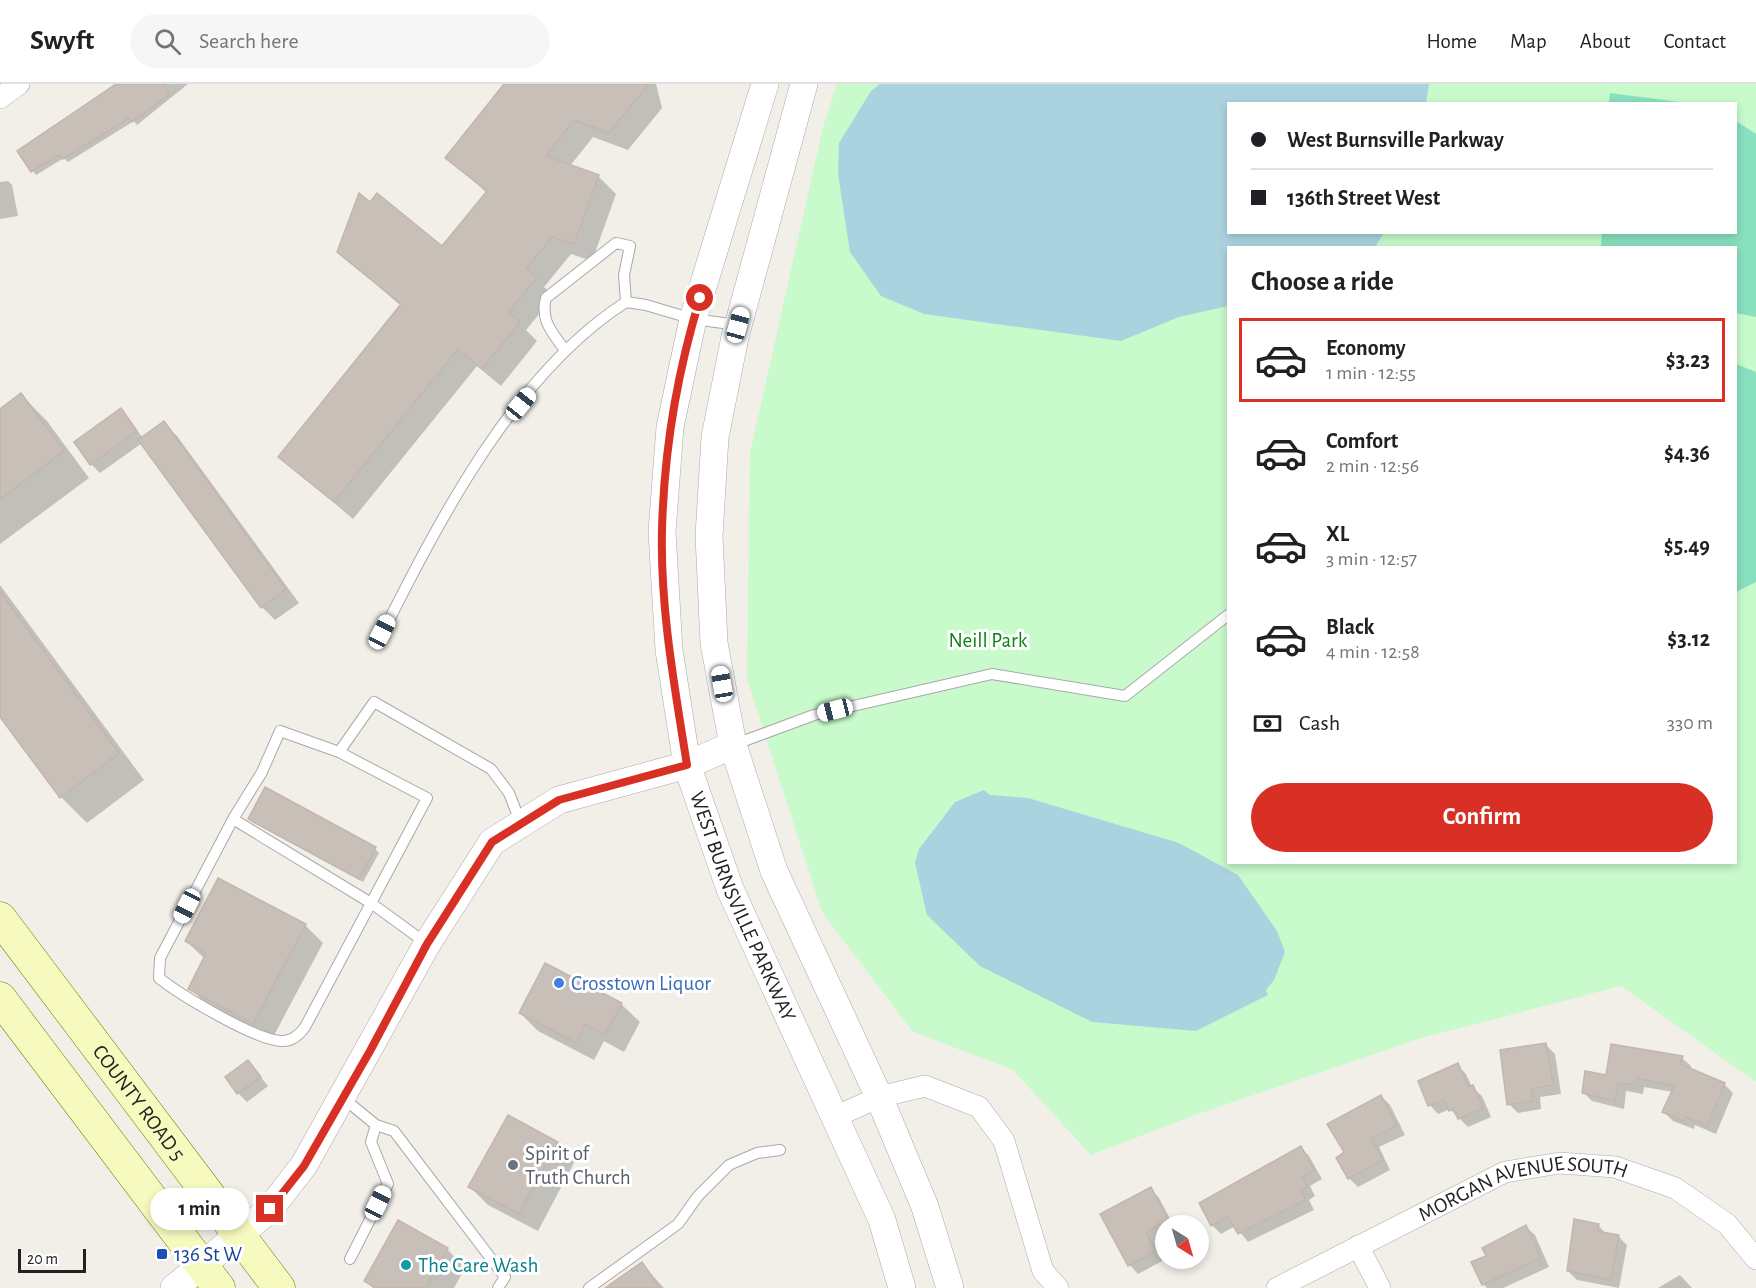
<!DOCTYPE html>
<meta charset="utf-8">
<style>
body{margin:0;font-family:"Alegreya Sans",sans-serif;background:#f6f6f6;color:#202124;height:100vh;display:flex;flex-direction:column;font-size:22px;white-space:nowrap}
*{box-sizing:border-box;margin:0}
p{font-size:20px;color:#757577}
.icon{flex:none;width:33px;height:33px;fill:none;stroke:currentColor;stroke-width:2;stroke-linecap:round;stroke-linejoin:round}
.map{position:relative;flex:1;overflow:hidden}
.drawer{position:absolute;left:1227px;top:162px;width:510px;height:618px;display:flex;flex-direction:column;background:#fff;border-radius:0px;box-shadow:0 3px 9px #0003}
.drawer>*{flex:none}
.guide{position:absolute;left:1227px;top:18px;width:510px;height:132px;border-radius:0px;box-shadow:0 3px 9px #0003;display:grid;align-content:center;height:132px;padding:0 24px;background:#fff}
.needle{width:39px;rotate:143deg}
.fabs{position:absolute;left:1155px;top:1131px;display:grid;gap:12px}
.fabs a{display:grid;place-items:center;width:54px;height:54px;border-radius:50%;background:#fff;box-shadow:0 3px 9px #0003;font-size:30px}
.scale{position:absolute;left:18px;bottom:15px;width:68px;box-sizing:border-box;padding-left:6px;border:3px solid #222;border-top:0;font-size:16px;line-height:21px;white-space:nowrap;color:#222;-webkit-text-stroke:4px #fff;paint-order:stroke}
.end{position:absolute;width:27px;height:27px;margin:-14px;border:8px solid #d93025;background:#fff;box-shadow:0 0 0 3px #fff}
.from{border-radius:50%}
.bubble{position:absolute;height:42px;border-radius:21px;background:#fff;box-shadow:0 3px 9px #0003;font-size:20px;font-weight:700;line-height:42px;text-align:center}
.car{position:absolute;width:18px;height:36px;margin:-18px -9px;border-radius:8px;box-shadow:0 0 4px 2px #0007;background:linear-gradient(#fff 24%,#345 0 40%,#fff 0 76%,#345 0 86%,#fff 0)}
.guide b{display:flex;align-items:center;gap:21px;height:57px;font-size:22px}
.guide b+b{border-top:2px solid #e0e0e0}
.guide i{width:15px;height:15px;background:#202124}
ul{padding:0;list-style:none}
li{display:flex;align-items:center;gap:18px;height:84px;margin:0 12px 9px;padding:0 12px;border:3px solid transparent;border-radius:0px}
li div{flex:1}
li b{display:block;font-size:22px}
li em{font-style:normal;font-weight:700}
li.on{border-color:#d93025}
li>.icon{width:54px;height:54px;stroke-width:1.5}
h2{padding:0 24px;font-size:27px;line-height:72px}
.pay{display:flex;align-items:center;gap:15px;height:66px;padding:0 24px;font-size:22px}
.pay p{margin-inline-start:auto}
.button{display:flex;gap:12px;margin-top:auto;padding:12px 24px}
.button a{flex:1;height:69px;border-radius:36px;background:#d93025;color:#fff;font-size:24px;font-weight:700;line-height:69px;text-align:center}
header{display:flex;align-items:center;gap:36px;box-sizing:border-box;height:84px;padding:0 30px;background:#fff;border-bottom:2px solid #e0e0e0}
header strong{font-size:28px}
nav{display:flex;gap:33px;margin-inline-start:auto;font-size:21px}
.search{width:420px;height:54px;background:#f6f6f6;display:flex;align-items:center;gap:15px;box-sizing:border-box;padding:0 21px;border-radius:33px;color:#757577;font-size:22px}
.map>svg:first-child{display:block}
.park{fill:#c8facc;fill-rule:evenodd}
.pitch{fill:#88e0be}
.water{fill:#aad3df}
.shadow{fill:#0003}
.building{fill:#c7bfb8;stroke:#c4b6ab;stroke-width:1.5}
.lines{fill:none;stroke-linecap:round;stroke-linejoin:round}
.service-casing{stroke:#a9a9a9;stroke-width:12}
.minor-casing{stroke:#a9a9a9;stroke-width:22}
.tertiary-casing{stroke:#a9a9a9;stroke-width:28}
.secondary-casing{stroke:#707d05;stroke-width:33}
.service{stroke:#fff;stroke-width:10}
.minor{stroke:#fff;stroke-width:21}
.tertiary{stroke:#fff;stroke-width:27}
.secondary{stroke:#f7fabf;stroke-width:32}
.route{stroke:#d93025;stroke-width:8}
.shop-dot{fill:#3f7fe0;stroke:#fff;stroke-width:2}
.worship-dot{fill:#6b7280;stroke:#fff;stroke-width:2}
.transit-dot{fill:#1a4fb4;stroke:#fff;stroke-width:2}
.culture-dot{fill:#0f9aa8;stroke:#fff;stroke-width:2}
.labels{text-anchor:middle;stroke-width:6;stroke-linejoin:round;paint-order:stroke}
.park-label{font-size:21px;fill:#0c8416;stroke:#fff}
.street-label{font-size:21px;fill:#222;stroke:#fff}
.shop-label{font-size:21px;fill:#366cbe;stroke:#fff;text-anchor:start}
.worship-label{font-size:21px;fill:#5b616d;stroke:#fff;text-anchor:start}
.transit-label{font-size:21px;fill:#164399;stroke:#fff;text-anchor:start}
.culture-label{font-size:21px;fill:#0d838f;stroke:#fff;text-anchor:start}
</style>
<header>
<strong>Swyft</strong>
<div class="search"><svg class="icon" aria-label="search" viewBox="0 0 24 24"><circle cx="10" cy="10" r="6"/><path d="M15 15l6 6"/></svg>Search here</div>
<nav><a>Home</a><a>Map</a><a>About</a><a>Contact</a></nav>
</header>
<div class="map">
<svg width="1756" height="1204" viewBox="0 0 1756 1204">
<rect width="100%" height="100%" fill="#f2efe9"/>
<path class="park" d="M837,0H1756V998L1621,902L1418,955L1192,1032L1091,1071L1013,986L912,947L822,828L747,595L750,369L823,43ZM1228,20H1736V148H1228ZM1228,164H1736V778H1228Z"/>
<path class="pitch" d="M1610,9L1687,19H1609Z
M1736,37L1756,50V233L1736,229V164L1601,163L1602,149L1736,148Z
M1736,280L1756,288V498L1736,508Z"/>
<path class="water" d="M880,0H1429L1426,19L1228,20V148L1384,149L1375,163L1228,164V222L1179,233L1121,257L924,230L881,212L850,168L838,90L839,59L871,7Z
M984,706L990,711L1028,714L1179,759L1238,791L1277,847L1285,868L1274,896L1266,906L1268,911L1196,947L1092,938L980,882L927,831L915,779L919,765L955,718Z"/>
<path class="shadow" d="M115,0H188L137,41L134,37L68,78L64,74L36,91L19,67Z
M506,0H656L662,24L628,66L593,53L570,82L598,92L616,110L592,177L571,170L544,203L554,212L526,246L537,257L501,302L477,282L353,435L280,373L401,222L339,168L443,164L487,109L447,73Z
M8,97L12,101L18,132L0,135V98Z
M21,311L47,337L89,394L0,460V327Z
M121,326L143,354L163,339L177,352L299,519L275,536L262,523L142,359L100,389L91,380Z
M0,501L144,696L87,739L61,713L0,631Z
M266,705L375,765L379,769L363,798L254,739L250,735Z
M305,841L323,859L271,957L208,922L190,904L205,875L186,857Z
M546,881L621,920L640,938L624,968L604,957L594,976L538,947L520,929Z
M1546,961L1555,970L1561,1010L1540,1013L1541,1025L1518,1029L1509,1020Z
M1682,974L1691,982L1690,986L1724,1000L1733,1009L1716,1050L1695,1041L1694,1045L1673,1037L1664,1028L1673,1008L1644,1003L1643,1010L1626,1007L1624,1025L1592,1017L1583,1008L1607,992Z
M248,978L268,1002L247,1018L238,1009Z
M1457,981L1466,990L1472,1003L1482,1012L1491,1033L1468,1043L1450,1025L1438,1030L1430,1021Z
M1381,1012L1390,1021L1405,1051L1379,1063L1390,1086L1358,1103L1349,1094L1346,1069Z
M557,1059L575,1077L538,1147L488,1121L470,1103Z
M1301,1064L1309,1072L1322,1095L1310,1102L1315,1112L1309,1116L1314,1126L1248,1158L1235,1142L1221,1150L1212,1141Z
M1150,1105L1159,1114L1174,1142H1166V1151L1154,1157L1164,1176L1138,1190L1130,1181Z
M399,1138L447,1165L465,1184L454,1204H373L366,1197Z
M1598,1141L1606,1150L1618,1152L1627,1161L1619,1204L1577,1196L1568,1187Z
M1526,1143L1535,1151L1549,1183L1503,1204H1487L1483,1200L1488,1172Z
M642,1180L664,1204H607Z
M1680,1191L1692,1204H1658Z"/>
<path class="building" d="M116,0H163L170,10L132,38L129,34L63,75L60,70L31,88L17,67Z
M504,0H649L609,49L574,36L546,72L599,91L574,160L552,153L526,185L537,193L508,229L520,238L482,285L458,265L334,418L278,373L401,220L337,168L359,109L370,118L377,109L442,162L487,107L445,74Z
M21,309L64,367L0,415V325Z
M121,324L137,347L90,381L74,358Z
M164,337L286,505L261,524L138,356Z
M0,508L119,669L60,714L0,633Z
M265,703L376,763L359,795L248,735Z
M218,794L306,840L253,940L188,905L206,869L185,857Z
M545,879L622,919L605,951L585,940L576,959L519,929Z
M1546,959L1553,1001L1531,1005L1533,1017L1507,1021L1500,966Z
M1611,960L1683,972L1680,980L1725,999L1707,1042L1686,1033L1684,1037L1662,1028L1674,1002L1636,994L1634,1001L1618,999L1615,1017L1582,1009L1585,987L1606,991Z
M248,976L261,993L237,1010L225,993Z
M1458,979L1468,1003L1473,1001L1483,1024L1458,1035L1453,1025L1449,1027L1444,1016L1428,1022L1418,997Z
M1381,1011L1397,1042L1371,1054L1383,1076L1348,1095L1336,1074L1344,1068L1327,1040Z
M508,1031L558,1058L519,1130L468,1103Z
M1301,1062L1314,1086L1302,1093L1307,1103L1301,1107L1306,1116L1238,1150L1228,1133L1211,1142L1199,1119Z
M1151,1103L1168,1136L1146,1148L1156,1167L1128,1182L1100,1130Z
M1574,1135L1599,1140L1597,1147L1619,1151L1611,1196L1567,1187Z
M398,1136L448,1164L426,1204H376L364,1197Z
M1526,1141L1541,1174L1482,1201L1471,1178L1486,1172L1482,1164Z
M642,1178L660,1204H605Z"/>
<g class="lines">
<g class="service-casing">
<path id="service" d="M564,265C552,248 540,236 546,214L616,159L630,162L624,191L626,218
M383,548C441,433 515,289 626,218L646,221L693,235L738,241
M733,661L814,631L992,590L1125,612L1228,531
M233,735L160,874L159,894C179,910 258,958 283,957C292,957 300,950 305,943L427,714L339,668
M426,859L371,819L233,735L262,688L280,647L339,668L374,618L491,685L509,709L521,740
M343,1014L376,1041L371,1058L388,1100L350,1175
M376,1041L394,1047L505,1193L498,1204
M589,1204L678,1140L698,1112L729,1081L757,1069L780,1066"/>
</g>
<g class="minor-casing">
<g id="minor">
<path d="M0,14L19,0"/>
<path d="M835,1033L879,1013L925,1002L979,1023L1004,1057L1043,1187L1058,1204"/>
<path d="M1358,1162L1380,1204"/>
<path id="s1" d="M1277,1204L1505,1088L1560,1079L1615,1083L1675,1104L1727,1140L1756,1175"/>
</g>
</g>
<g class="tertiary-casing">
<g id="tertiary">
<path id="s2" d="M765,0L693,235L670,343L662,448L669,566L687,681L730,805L882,1136L902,1204"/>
<path d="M804,0L735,253L715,353L709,452L714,559L733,661L774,787L879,1013L925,1123L950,1204"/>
<path d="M174,1204L270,1125L304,1081L427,860L492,758L559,716L687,681L733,661"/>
</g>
</g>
<g class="secondary-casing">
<g id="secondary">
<path id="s3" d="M0,834L279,1204"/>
<path d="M0,914L219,1204"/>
</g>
</g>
<use href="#service" class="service"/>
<use href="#minor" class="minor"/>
<use href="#tertiary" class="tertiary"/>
<use href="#secondary" class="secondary"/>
</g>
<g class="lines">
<path class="route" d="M270,1125L304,1082L370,967L427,860L492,758L559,716L687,681C675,605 660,524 662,446C664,368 677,289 700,214"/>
</g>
<circle class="shop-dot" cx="559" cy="899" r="6"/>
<circle class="worship-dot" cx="513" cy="1081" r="6"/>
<rect class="transit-dot" x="156" y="1164" width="12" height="12" rx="3"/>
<circle class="culture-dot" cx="406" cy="1181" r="6"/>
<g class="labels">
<g class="park-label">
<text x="988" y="563">Neill Park</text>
</g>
<g class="street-label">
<text dy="7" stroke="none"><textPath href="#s2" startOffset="848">WEST BURNSVILLE PARKWAY</textPath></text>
<text dy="7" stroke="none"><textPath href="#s3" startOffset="231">COUNTY ROAD 5</textPath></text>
<text dy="7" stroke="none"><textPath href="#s1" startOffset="270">MORGAN AVENUE SOUTH</textPath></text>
</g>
<g class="shop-label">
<text x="571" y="906">Crosstown Liquor</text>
</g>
<g class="worship-label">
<text x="525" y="1076">Spirit of<tspan x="525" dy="24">Truth Church</tspan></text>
</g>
<g class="transit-label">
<text x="174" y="1177">136 St W</text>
</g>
<g class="culture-label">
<text x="418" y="1188">The Care Wash</text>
</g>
</g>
</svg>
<div class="fabs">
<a><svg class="needle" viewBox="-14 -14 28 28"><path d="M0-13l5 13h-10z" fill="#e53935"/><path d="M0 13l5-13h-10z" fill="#757577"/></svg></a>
</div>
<div class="scale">20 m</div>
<i class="end from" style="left:700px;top:214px"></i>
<i class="end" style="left:270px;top:1125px"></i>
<div class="bubble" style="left:150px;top:1104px;width:99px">1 min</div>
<i class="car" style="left:738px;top:241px;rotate:15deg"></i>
<i class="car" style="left:521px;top:320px;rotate:39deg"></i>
<i class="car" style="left:382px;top:548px;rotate:27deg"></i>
<i class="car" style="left:722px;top:600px;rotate:350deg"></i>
<i class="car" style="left:835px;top:626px;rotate:256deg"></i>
<i class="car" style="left:187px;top:822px;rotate:207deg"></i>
<i class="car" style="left:378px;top:1119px;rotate:26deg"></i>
<div class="guide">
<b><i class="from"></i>West Burnsville Parkway</b>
<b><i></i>136th Street West</b>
</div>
<section class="drawer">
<h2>Choose a ride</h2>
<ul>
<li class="on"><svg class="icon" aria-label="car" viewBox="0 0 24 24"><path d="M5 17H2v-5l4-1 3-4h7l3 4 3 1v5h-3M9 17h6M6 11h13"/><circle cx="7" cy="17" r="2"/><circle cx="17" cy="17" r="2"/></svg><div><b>Economy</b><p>1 min · 12:55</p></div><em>$3.23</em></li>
<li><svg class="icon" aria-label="car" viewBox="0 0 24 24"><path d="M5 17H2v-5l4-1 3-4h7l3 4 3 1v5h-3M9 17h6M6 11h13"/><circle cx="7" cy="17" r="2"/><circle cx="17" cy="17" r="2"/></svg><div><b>Comfort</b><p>2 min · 12:56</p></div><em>$4.36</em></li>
<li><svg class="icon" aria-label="car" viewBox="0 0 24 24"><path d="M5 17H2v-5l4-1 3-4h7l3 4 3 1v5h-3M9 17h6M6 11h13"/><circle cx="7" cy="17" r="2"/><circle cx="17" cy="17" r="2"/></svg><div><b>XL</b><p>3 min · 12:57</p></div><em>$5.49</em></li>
<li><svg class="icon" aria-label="car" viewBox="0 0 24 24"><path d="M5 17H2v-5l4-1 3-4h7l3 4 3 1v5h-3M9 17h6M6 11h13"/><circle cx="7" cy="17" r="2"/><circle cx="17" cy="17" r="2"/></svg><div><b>Black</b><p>4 min · 12:58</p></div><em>$3.12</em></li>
</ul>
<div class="pay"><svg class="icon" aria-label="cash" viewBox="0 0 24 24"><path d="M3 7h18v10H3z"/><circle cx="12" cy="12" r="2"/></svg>Cash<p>330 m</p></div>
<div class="button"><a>Confirm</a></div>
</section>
</div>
